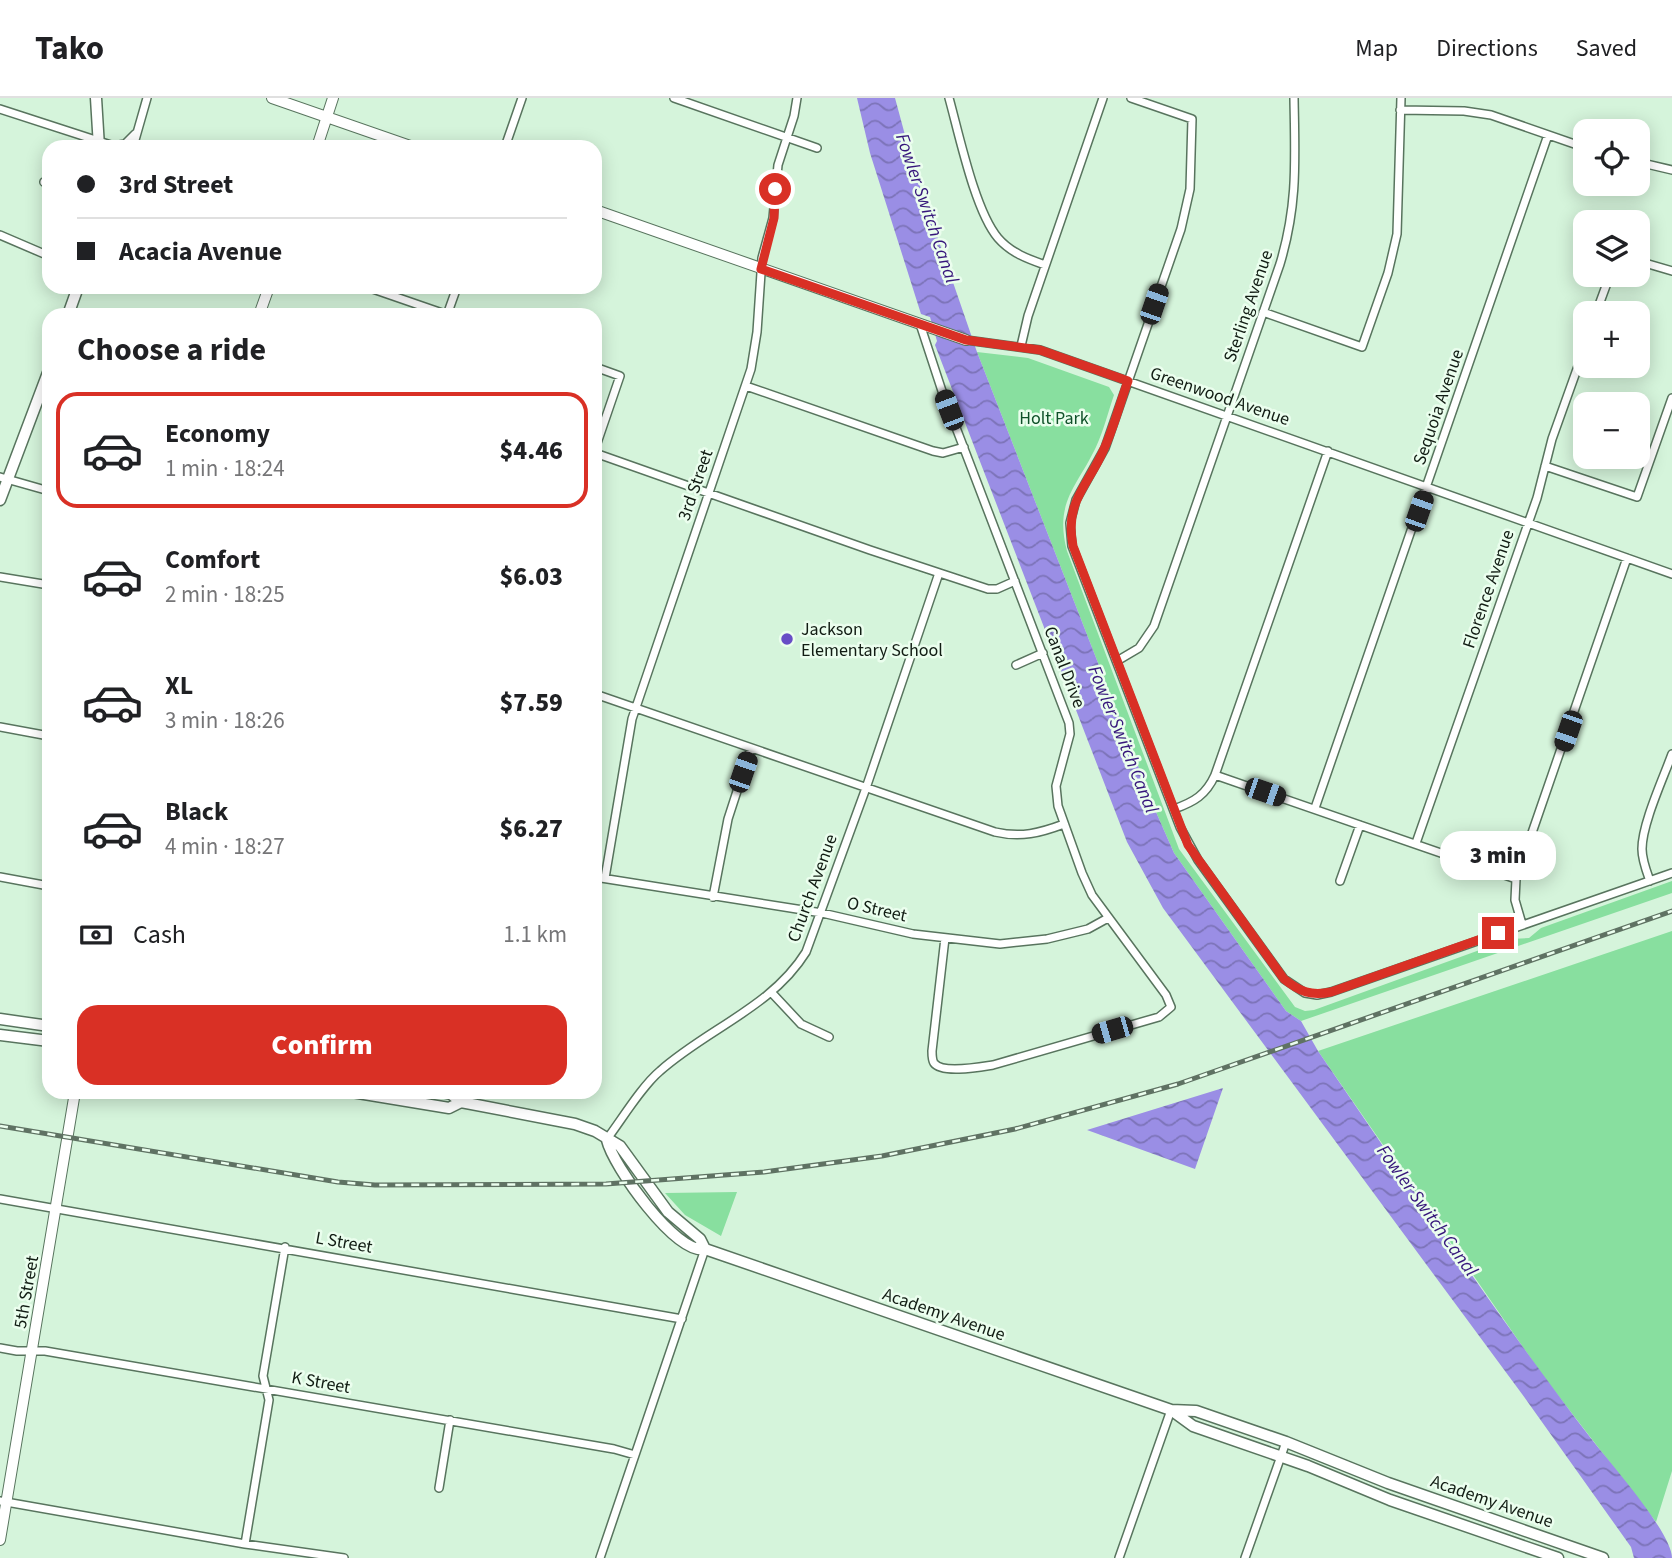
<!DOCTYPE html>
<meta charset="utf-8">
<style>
body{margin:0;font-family:"Source Sans 3",sans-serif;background:#f6f6f6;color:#202124;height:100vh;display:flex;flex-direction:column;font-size:26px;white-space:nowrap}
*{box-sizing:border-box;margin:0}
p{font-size:23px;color:#757577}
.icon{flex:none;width:38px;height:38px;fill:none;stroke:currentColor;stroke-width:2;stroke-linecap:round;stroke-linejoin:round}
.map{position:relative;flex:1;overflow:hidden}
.drawer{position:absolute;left:42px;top:210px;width:560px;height:791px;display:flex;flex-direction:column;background:#fff;border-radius:21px;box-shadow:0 4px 18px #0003}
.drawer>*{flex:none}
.banner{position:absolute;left:42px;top:42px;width:560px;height:154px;border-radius:21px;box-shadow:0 4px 18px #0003;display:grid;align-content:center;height:154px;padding:0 35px;background:#fff}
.buttons{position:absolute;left:1573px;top:21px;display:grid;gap:14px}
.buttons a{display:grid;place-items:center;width:77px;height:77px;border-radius:14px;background:#fff;box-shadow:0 4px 18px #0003;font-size:35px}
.end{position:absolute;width:32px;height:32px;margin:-16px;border:9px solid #d93025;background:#fff;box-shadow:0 0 0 4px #fff}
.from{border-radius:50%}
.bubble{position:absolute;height:49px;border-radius:21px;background:#fff;box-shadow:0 4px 18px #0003;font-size:23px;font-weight:800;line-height:49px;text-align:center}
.car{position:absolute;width:21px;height:42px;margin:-21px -10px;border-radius:9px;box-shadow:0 0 5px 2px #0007;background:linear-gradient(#222 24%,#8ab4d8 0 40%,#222 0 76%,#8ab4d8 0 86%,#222 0)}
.banner b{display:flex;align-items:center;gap:24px;height:66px;font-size:26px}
.banner b+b{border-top:2px solid #e0e0e0}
.banner i{width:18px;height:18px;background:#202124}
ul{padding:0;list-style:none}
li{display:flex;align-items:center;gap:21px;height:116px;margin:0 14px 10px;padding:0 21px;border:4px solid transparent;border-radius:21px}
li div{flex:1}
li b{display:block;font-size:26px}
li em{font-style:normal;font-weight:800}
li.active{border-color:#d93025}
li>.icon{width:63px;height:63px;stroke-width:1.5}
h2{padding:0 35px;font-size:32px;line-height:84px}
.pay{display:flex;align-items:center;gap:18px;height:77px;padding:0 35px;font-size:26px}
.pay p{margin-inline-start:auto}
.cta{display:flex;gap:14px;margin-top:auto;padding:14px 35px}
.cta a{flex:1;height:80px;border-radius:21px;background:#d93025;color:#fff;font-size:28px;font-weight:800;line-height:80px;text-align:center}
header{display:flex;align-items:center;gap:42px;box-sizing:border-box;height:98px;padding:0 35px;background:#fff;border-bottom:2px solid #e0e0e0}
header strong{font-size:33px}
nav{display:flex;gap:38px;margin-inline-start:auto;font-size:24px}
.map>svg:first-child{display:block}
.green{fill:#88df9f}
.water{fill:url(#water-waves)}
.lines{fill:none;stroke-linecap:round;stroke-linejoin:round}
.street-casing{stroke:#58745e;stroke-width:10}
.secondary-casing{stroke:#58745e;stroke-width:12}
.primary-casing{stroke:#58745e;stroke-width:13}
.street{stroke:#fff;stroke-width:7}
.secondary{stroke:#fff;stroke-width:10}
.primary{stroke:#fff;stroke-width:10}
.rail-casing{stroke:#5f7263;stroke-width:5}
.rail{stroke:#ebfeee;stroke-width:2.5;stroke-dasharray:8;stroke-linecap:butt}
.route{stroke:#d93025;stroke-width:9}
.poi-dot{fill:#684dc6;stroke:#ebfeee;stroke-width:2.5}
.labels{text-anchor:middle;stroke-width:5;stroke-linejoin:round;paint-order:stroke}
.street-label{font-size:18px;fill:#111c13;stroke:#ebfeee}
.park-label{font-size:18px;fill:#0f5129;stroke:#ebfeee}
.poi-label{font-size:18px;fill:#111c13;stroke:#ebfeee;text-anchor:start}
.water-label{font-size:19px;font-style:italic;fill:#36167b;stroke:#ebfeee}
</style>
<header>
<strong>Tako</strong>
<nav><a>Map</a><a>Directions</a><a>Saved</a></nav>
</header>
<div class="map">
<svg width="1672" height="1460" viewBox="0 0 1672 1460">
<defs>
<pattern id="water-waves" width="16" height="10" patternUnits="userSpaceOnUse" patternTransform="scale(1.75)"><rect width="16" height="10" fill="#9a8ee5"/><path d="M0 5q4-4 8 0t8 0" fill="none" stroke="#7c73b8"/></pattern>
</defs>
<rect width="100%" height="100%" fill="#d5f4db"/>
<path class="green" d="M977,254L1028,260L1109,289L1114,297C1108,314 1104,332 1096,349C1077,389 1054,404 1067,453L1179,751L1295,909L1305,913L1314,912L1510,841L1529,840L1541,830L1672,783V795L1301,923L1286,913L1174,755L1156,714Z
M1672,833V1373L1656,1424L1543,1278L1318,953Z
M737,1094L721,1138L685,1117L665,1095Z"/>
<path class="water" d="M857,0H895L915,74L977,254L1156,714L1174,755L1286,913L1301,923L1318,953C1408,1084 1496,1217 1593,1343C1611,1366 1672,1435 1672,1460H1634L1631,1449L1522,1296L1163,810L1127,744L935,247L937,243L930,219L921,216L870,55Z
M1223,990L1195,1071L1087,1032Z"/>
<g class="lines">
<g class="street-casing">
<path id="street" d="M674,0L817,50
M949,0C959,36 975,113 998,140C1011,155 1028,161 1045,167
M1131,0L1192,21L1190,91L1181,131L1105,350L1076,402L1070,425L1072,448L1180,729L1198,762L1284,881L1305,895L1317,897L1331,894L1672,775
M0,11L114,48L125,46L135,36
M1400,12L1464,13L1491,17L1586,50
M133,49L147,0
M505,49L522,0
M1638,64L1672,72
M44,84L49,85
M0,137L49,158
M1638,163L1672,173
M367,189L448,217
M1263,214L1362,249L1388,175L1397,136L1401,0
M1596,215L1610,177
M447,217L457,189
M920,226L942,293L1069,625L1070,636L1056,688L1058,708L1082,775L1092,797L1166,897L1171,909L1159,919L993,967C980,969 942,976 934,965C932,962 932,957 932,953L945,840
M966,242L1040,252L1672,476
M1021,248L1028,218L1103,0
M595,269L620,278L595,351
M746,288L933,353L943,355L964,349
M595,355L870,452L988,491H997L1015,483
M1545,368L1637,399L1672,300
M0,379L49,393
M0,479L49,487
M1117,563L1139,550L1154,528L1280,166C1298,106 1295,62 1294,0
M1016,567L1043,555
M595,596L995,734C1021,740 1040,735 1064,726
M0,629L49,638
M1215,677L1516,781
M1315,710L1548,37
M1174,711C1194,704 1206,697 1215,677L1328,353
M1416,745L1537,400L1552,341L1586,246
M0,779L49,788
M595,779L822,815L913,836L1000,846L1047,841L1088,831L1108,820
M605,780L632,621L751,271L757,234L762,160L773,120L778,67L794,18L797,0
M1340,783L1360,727
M1650,783C1646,772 1642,762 1642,751C1642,726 1663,681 1672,656
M713,799L728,721L751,650
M1522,826L1515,802L1516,781L1627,460
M771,894L801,926L829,939
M607,1041C622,1021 642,988 660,973C707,931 772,909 806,854L866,690L939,475
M0,1101L682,1221
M0,1250L17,1253H45L614,1351L635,1357
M439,1390L450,1322
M0,1403L245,1446L344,1460
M245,1446L269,1302L263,1278L285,1149
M600,1460L705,1151
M1119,1460L1171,1312
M1245,1460L1286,1344"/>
</g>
<g class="secondary-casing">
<path id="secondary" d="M272,0L413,49
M317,49L333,0
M595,112L966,242
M259,217L269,189
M0,1442L75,994"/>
</g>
<g class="primary-casing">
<path id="primary" d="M96,0L99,49
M68,217L78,189
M0,402L49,272
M0,921L49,928
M0,937L49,943
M352,994L449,1010L461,1004
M442,994L451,996L461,1004L575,1026L595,1033L620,1048L668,1114L700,1141L705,1151
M607,1042C613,1068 676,1157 705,1151L1171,1312L1193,1328L1308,1368L1390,1402L1558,1460
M1171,1312L1196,1313L1286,1344L1388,1385L1603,1460"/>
</g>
<use href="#street" class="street"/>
<use href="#secondary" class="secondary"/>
<use href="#primary" class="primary"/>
<g class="rail-casing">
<path id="rail" d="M0,1028L338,1084L375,1087L606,1086L764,1074L882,1058L1015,1031L1178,986L1672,813"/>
</g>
<use href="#rail" class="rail"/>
</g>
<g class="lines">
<path class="route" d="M775,91L774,120L761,171L966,242L1040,252L1128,283C1120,305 1114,329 1104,351C1089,387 1064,403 1073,448L1188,747L1284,881C1300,894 1311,898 1331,894L1498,835"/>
</g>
<circle class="poi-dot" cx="787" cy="541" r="7"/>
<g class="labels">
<g class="street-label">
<text transform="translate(1248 208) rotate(-71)" y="6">Sterling Avenue</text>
<text transform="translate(1220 298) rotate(19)" y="6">Greenwood Avenue</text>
<text transform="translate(1438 309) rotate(-71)" y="6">Sequoia Avenue</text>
<text transform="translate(695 387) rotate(-71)" y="6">3rd Street</text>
<text transform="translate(1488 491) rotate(-71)" y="6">Florence Avenue</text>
<text transform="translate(1065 569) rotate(69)" y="6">Canal Drive</text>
<text transform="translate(812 790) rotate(-70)" y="6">Church Avenue</text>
<text transform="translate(877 811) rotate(13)" y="6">O Street</text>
<text transform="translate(344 1144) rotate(10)" y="6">L Street</text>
<text transform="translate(26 1194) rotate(-80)" y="6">5th Street</text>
<text transform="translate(944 1216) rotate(19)" y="6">Academy Avenue</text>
<text transform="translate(321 1284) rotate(10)" y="6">K Street</text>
<text transform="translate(1492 1403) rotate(19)" y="6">Academy Avenue</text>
</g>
<g class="park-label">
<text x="1054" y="326">Holt Park</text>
</g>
<g class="poi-label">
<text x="801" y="537">Jackson<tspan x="801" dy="21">Elementary School</tspan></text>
</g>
<g class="water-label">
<text transform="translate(928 110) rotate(71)" y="7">Fowler Switch Canal</text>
<text transform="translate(1124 641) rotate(68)" y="7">Fowler Switch Canal</text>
<text transform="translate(1428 1112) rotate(54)" y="7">Fowler Switch Canal</text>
</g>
</g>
</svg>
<div class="buttons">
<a><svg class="icon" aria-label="locate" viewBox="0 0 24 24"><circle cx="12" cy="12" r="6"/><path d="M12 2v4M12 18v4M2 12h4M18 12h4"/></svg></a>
<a><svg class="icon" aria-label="layers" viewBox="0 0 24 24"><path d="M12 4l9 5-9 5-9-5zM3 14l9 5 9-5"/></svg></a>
<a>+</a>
<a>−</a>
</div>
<i class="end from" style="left:775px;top:91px"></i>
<i class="end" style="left:1498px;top:835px"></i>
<div class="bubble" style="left:1440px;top:733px;width:116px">3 min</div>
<i class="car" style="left:1154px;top:206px;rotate:19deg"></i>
<i class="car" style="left:949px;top:312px;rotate:339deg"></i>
<i class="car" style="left:1419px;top:413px;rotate:19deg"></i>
<i class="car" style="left:1568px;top:633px;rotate:199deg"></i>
<i class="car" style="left:743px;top:674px;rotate:19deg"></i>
<i class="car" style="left:1265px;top:694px;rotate:109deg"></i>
<i class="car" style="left:1112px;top:932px;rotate:254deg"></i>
<div class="banner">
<b><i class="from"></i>3rd Street</b>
<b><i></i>Acacia Avenue</b>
</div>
<section class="drawer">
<h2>Choose a ride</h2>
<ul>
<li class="active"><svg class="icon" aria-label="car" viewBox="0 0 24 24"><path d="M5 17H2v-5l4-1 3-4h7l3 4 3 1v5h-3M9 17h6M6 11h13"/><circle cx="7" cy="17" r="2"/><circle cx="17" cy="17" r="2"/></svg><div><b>Economy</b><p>1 min · 18:24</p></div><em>$4.46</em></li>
<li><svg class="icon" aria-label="car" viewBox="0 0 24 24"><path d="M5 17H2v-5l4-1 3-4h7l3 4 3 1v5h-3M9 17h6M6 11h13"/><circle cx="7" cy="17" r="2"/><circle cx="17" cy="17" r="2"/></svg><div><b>Comfort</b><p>2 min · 18:25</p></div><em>$6.03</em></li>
<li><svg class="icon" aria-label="car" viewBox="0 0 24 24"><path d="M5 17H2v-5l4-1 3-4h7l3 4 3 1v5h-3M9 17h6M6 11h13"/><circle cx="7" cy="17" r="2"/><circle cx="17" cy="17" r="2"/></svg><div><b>XL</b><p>3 min · 18:26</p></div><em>$7.59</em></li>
<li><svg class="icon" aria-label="car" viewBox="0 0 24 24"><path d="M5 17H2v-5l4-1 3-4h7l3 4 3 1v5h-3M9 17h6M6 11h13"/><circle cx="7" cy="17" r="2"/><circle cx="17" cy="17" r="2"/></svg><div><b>Black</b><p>4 min · 18:27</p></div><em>$6.27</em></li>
</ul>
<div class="pay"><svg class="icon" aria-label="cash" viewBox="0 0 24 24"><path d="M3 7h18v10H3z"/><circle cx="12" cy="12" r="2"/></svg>Cash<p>1.1 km</p></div>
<div class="cta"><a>Confirm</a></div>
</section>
</div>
